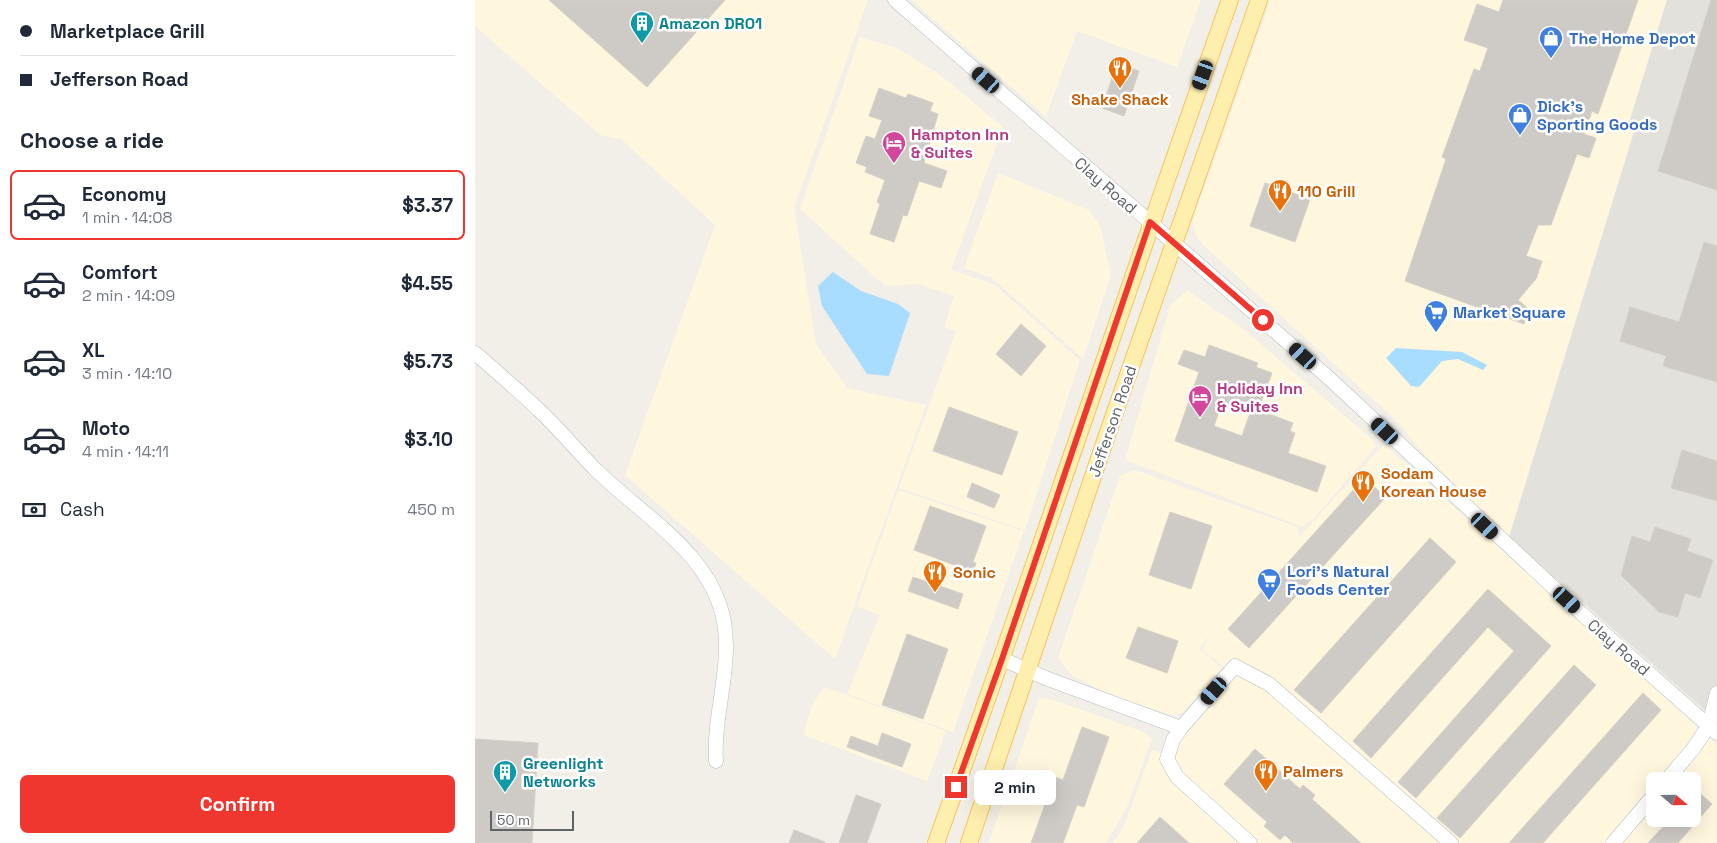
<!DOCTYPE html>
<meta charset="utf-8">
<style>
body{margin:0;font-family:"Space Grotesk",sans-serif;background:#f2f2f3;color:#1f2937;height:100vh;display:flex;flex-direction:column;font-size:19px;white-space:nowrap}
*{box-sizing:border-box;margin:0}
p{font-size:16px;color:#747a83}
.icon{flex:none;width:28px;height:28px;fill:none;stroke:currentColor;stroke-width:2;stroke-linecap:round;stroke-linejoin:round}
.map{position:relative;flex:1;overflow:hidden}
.side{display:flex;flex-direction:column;background:#fff;width:475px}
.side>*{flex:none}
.top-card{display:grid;align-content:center;height:110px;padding:0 20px;background:#fff}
.needle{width:32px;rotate:110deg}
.fabs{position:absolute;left:1171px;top:772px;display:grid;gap:10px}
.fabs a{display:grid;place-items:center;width:55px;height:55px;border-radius:8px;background:#fff;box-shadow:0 5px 20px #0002;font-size:25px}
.scale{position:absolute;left:15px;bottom:12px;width:84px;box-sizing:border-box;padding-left:5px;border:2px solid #5e6368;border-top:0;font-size:14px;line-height:18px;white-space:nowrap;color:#5e6368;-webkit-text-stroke:4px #fff;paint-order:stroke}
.end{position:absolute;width:22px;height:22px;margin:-11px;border:6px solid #f0372f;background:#fff;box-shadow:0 0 0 2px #fff}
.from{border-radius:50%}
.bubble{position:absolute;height:35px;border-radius:8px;background:#fff;box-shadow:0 5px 20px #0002;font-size:16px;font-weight:700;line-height:35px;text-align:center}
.car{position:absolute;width:15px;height:30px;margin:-15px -8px;border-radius:6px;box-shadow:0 0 4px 1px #0007;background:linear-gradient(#222 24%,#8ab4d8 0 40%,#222 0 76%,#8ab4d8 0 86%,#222 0)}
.top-card b{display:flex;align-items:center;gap:18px;height:48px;font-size:19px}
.top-card b+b{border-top:1px solid #e0e1e3}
.top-card i{width:12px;height:12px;background:#1f2937}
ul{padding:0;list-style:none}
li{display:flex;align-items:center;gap:15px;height:70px;margin:0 10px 8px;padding:0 10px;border:2px solid transparent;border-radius:8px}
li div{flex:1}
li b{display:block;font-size:19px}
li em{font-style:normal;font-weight:700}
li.current{border-color:#f0372f}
li>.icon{width:45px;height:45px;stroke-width:1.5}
h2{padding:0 20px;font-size:22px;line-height:60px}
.pay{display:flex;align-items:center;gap:12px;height:55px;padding:0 20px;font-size:19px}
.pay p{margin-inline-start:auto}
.primary-button{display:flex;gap:10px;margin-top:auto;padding:10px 20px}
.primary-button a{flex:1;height:58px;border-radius:8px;background:#f0372f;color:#fff;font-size:20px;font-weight:700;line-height:58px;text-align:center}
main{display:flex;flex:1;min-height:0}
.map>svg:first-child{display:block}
.commercial{fill:#fff6de;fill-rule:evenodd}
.industrial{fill:#e2e1db}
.water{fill:#a9ddff}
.building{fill:#cecbc6;stroke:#d6d0c5;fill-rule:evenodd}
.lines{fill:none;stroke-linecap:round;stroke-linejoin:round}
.minor-casing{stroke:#b9bdc1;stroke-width:15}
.major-casing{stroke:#f7c55b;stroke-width:18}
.minor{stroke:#fff;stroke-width:14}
.major{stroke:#ffefae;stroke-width:16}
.route{stroke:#f0372f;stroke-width:6}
.labels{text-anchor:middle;stroke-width:5;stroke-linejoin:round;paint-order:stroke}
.culture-label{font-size:16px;font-weight:bold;fill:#0d838f;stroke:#fff;text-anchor:start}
.shop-label{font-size:16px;font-weight:bold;fill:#366cbe;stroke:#fff;text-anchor:start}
.food-label{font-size:16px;font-weight:bold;fill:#c56008;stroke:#fff;text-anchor:start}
.hotel-label{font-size:16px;font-weight:bold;fill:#b23c85;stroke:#fff;text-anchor:start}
.street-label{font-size:16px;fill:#5e6368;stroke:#fff}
</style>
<main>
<section class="side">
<div class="top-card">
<b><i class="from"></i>Marketplace Grill</b>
<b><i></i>Jefferson Road</b>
</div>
<h2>Choose a ride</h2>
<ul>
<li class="current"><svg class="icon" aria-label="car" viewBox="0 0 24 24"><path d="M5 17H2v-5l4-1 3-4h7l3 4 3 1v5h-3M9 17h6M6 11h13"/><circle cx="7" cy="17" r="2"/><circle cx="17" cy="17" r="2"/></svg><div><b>Economy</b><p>1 min · 14:08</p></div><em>$3.37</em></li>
<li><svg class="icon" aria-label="car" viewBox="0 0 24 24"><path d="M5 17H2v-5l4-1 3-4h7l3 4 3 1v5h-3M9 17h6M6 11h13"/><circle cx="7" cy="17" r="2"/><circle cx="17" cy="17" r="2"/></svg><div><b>Comfort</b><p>2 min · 14:09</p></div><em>$4.55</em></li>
<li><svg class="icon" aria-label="car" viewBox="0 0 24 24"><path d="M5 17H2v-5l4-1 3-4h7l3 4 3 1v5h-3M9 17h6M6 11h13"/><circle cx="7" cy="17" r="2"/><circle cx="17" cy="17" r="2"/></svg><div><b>XL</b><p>3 min · 14:10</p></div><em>$5.73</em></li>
<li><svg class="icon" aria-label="car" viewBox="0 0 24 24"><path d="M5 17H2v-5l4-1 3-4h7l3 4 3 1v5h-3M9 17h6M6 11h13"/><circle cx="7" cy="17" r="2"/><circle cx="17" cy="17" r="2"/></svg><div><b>Moto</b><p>4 min · 14:11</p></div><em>$3.10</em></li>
</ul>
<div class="pay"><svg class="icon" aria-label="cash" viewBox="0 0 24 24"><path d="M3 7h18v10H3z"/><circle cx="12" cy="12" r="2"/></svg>Cash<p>450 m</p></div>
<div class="primary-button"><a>Confirm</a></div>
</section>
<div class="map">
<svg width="1242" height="843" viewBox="0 0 1242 843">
<rect width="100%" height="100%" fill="#f1efe7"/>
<path class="commercial" d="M0,0H393L319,208L341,344L372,388L451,405L360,659L150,475L240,225L146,139L125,135L0,26Z
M436,0H726L702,67L602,31L571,117Z
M796,0H1192L1153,126L1160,128L1034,537L947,452L922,421L729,246L721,236L718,222L722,208Z
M385,37L421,48L463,73L528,127L476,270L519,284L605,360L550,530L424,488L481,331L469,327L479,296L443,284L410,286L325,209Z
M523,173L614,210L625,225L636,275L608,359L517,278L489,268Z
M712,290L772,332L898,440L901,447L839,518L828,527L650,460L695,306Z
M909,444L1242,745V843H638L648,828L677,750L686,753L690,740L711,712L750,668L728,650L734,636L724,649L747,668L709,711L699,716L637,696L596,675L583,658L645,476L660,470L823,527L824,536L789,575ZM1180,781H1218V819H1180Z
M423,490L549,531L478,732L372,694L405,615L382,606Z
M349,687L471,731L452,781L329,735L336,707Z
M564,698L579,700L666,731L677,739L652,807L631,843H514Z"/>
<path class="industrial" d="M1192,0H1242V721L1034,537L1160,129L1153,126Z"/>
<path class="water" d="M358,272L386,291L423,304L435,313L414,376L392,374L347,306L343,286Z
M921,348L987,352L1012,365L1008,370L983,359L967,361L944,387L936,386L911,358Z"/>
<path class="building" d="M74,0H250L172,87Z
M1028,0H1163L1123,114L1117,111L1109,134L1121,138L1114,158L1102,154L1076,225H1063L1051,256L1067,261L1061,279L1043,300L1054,309L1049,324L930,281L971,159L967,157L999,69L1005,71L1013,48L989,40L1002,4L1024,12Z
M1236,0H1242V190L1183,171Z
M642,63L664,71L649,116L627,108Z
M404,88L431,98L433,94L458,103L455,111L463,114L449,163L472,171L466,188L444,181L432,216L428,215L419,242L395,234L405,204L402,202L410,180L390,172L392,167L381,163L391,136L400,139L407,120L394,116Z
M790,183L835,199L820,242L775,226Z
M1229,242L1242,246V382L1188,366L1191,356L1145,341L1155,307L1204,322Z
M546,324L571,346L546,376L521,354Z
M734,345L783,363L781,367L797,373L783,410L818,423L815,431L820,433L813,453L851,466L842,492L700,441L724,372L703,364L709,350L730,357ZM747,403L775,413L767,436L739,426Z
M474,407L543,432L527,475L458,451Z
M1207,450L1242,461V501L1196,488Z
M889,478L911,497L774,648L753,629Z
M497,483L525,495L519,508L492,497Z
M455,506L511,526L498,562L501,563L498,572L439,550Z
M695,512L737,526L716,589L674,575Z
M1180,527L1216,539L1212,551L1238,560L1225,598L1210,593L1203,617L1184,612L1146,575L1157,536L1175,542Z
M955,538L981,562L846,713L819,690Z
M438,577L488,594L483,609L433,591Z
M1013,589L1076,646L941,798L923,782L1039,651L1013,627L896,758L878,741Z
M663,627L703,641L692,673L651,658Z
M432,634L473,649L448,719L407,705Z
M1099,665L1121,685L985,838L962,818Z
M1168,693L1186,710L1068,843H1034Z
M607,727L634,737L609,807L602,805L588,843H556L580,777L588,780Z
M407,733L436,744L427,767L372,747L376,736L403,746Z
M0,739L63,743L57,843H0Z
M780,749L825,789L828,785L840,795L837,799L886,843H818L810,835L805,840L789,826L792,822L749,784Z
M1218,787L1237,804L1203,843H1173L1195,819H1218Z
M381,795L406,804L392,843H364Z
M685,817L714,843H662Z
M319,830L350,842V843H314Z"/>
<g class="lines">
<g class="minor-casing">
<path id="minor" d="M420,0L855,379L1106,613L1242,733
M0,353C22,372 44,391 65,411C85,430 103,452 122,471C168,516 237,554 249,622C257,668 238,715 241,761
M527,659L573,679L706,728L760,666L794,684L976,843
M706,728L698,740L692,759L702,777L775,843
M1191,781L1218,749L1234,725L1242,693
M1138,843L1180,794"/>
</g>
<g class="major-casing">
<path id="major" d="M461,843C562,563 655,280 755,0
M494,843L631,438L784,0"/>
</g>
<use href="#minor" class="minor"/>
<use href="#major" class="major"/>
</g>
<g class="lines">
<path class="route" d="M481,787L527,659L675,222L788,320"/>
</g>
<defs>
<g id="building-pin" transform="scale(1.25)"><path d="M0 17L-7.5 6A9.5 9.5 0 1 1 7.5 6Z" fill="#0f9aa8" stroke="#fff"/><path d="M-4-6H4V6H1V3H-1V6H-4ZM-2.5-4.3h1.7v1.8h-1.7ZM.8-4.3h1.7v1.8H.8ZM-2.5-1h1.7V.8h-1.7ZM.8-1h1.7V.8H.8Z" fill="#fff"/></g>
<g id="shop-pin" transform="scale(1.25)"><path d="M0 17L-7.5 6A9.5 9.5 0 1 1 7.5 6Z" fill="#3f7fe0" stroke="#fff"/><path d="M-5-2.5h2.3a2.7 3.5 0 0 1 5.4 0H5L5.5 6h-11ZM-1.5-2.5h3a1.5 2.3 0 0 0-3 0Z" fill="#fff"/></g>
<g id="restaurant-pin" transform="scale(1.25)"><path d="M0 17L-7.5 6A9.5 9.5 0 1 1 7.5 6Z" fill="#e8710a" stroke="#fff"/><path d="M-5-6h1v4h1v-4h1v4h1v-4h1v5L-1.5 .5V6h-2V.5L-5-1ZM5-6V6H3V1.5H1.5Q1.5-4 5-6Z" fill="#fff"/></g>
<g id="hotel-pin" transform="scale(1.25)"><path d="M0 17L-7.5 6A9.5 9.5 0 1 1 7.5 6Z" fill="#d1479c" stroke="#fff"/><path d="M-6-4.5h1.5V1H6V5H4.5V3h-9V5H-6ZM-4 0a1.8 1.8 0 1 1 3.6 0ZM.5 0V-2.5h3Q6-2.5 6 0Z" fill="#fff"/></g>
<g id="supermarket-pin" transform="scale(1.25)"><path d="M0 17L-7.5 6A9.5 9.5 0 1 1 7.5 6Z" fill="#3f7fe0" stroke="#fff"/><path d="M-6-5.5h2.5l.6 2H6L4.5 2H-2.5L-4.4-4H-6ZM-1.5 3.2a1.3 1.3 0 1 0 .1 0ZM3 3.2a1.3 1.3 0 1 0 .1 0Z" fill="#fff"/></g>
</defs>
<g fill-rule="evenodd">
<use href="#building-pin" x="167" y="23"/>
<use href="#shop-pin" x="1076" y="38"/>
<use href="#restaurant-pin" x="645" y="68"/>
<use href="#shop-pin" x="1045" y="115"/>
<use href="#hotel-pin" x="419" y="143"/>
<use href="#restaurant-pin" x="805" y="191"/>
<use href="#supermarket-pin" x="961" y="312"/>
<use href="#hotel-pin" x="725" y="397"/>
<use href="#restaurant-pin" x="888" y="482"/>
<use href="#restaurant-pin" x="460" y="572"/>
<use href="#supermarket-pin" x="794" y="580"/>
<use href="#restaurant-pin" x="791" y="771"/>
<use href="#building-pin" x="30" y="772"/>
</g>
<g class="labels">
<g class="culture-label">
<text x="184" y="29">Amazon DR01</text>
<text x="48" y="769">Greenlight<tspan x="48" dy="18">Networks</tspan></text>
</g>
<g class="shop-label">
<text x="1094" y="44">The Home Depot</text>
<text x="1062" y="112">Dick's<tspan x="1062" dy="18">Sporting Goods</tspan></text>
<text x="978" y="318">Market Square</text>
<text x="812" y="577">Lori's Natural<tspan x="812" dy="18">Foods Center</tspan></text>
</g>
<g class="food-label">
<text x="645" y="105" text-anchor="middle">Shake Shack</text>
<text x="822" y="197">110 Grill</text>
<text x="906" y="479">Sodam<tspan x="906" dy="18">Korean House</tspan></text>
<text x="478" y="578">Sonic</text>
<text x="808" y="777">Palmers</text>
</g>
<g class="hotel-label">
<text x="436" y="140">Hampton Inn<tspan x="436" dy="18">&amp; Suites</tspan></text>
<text x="742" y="394">Holiday Inn<tspan x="742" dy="18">&amp; Suites</tspan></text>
</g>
<g class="street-label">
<text transform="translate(631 185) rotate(41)" y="6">Clay Road</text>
<text transform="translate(637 421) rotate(-71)" y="6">Jefferson Road</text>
<text transform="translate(1144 647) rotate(41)" y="6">Clay Road</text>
</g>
</g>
</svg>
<div class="fabs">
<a><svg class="needle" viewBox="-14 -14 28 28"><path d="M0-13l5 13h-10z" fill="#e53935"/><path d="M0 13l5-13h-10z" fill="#747a83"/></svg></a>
</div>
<div class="scale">50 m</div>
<i class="end from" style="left:788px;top:320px"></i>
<i class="end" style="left:481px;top:787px"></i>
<div class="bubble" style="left:499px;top:770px;width:82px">2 min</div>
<i class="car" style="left:728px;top:75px;rotate:200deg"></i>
<i class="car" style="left:511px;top:80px;rotate:311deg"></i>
<i class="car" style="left:828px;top:356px;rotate:312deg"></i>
<i class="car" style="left:910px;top:431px;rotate:313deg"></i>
<i class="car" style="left:1010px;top:526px;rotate:133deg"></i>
<i class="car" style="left:1092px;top:600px;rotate:132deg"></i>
<i class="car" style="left:739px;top:691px;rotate:221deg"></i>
</div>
</main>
